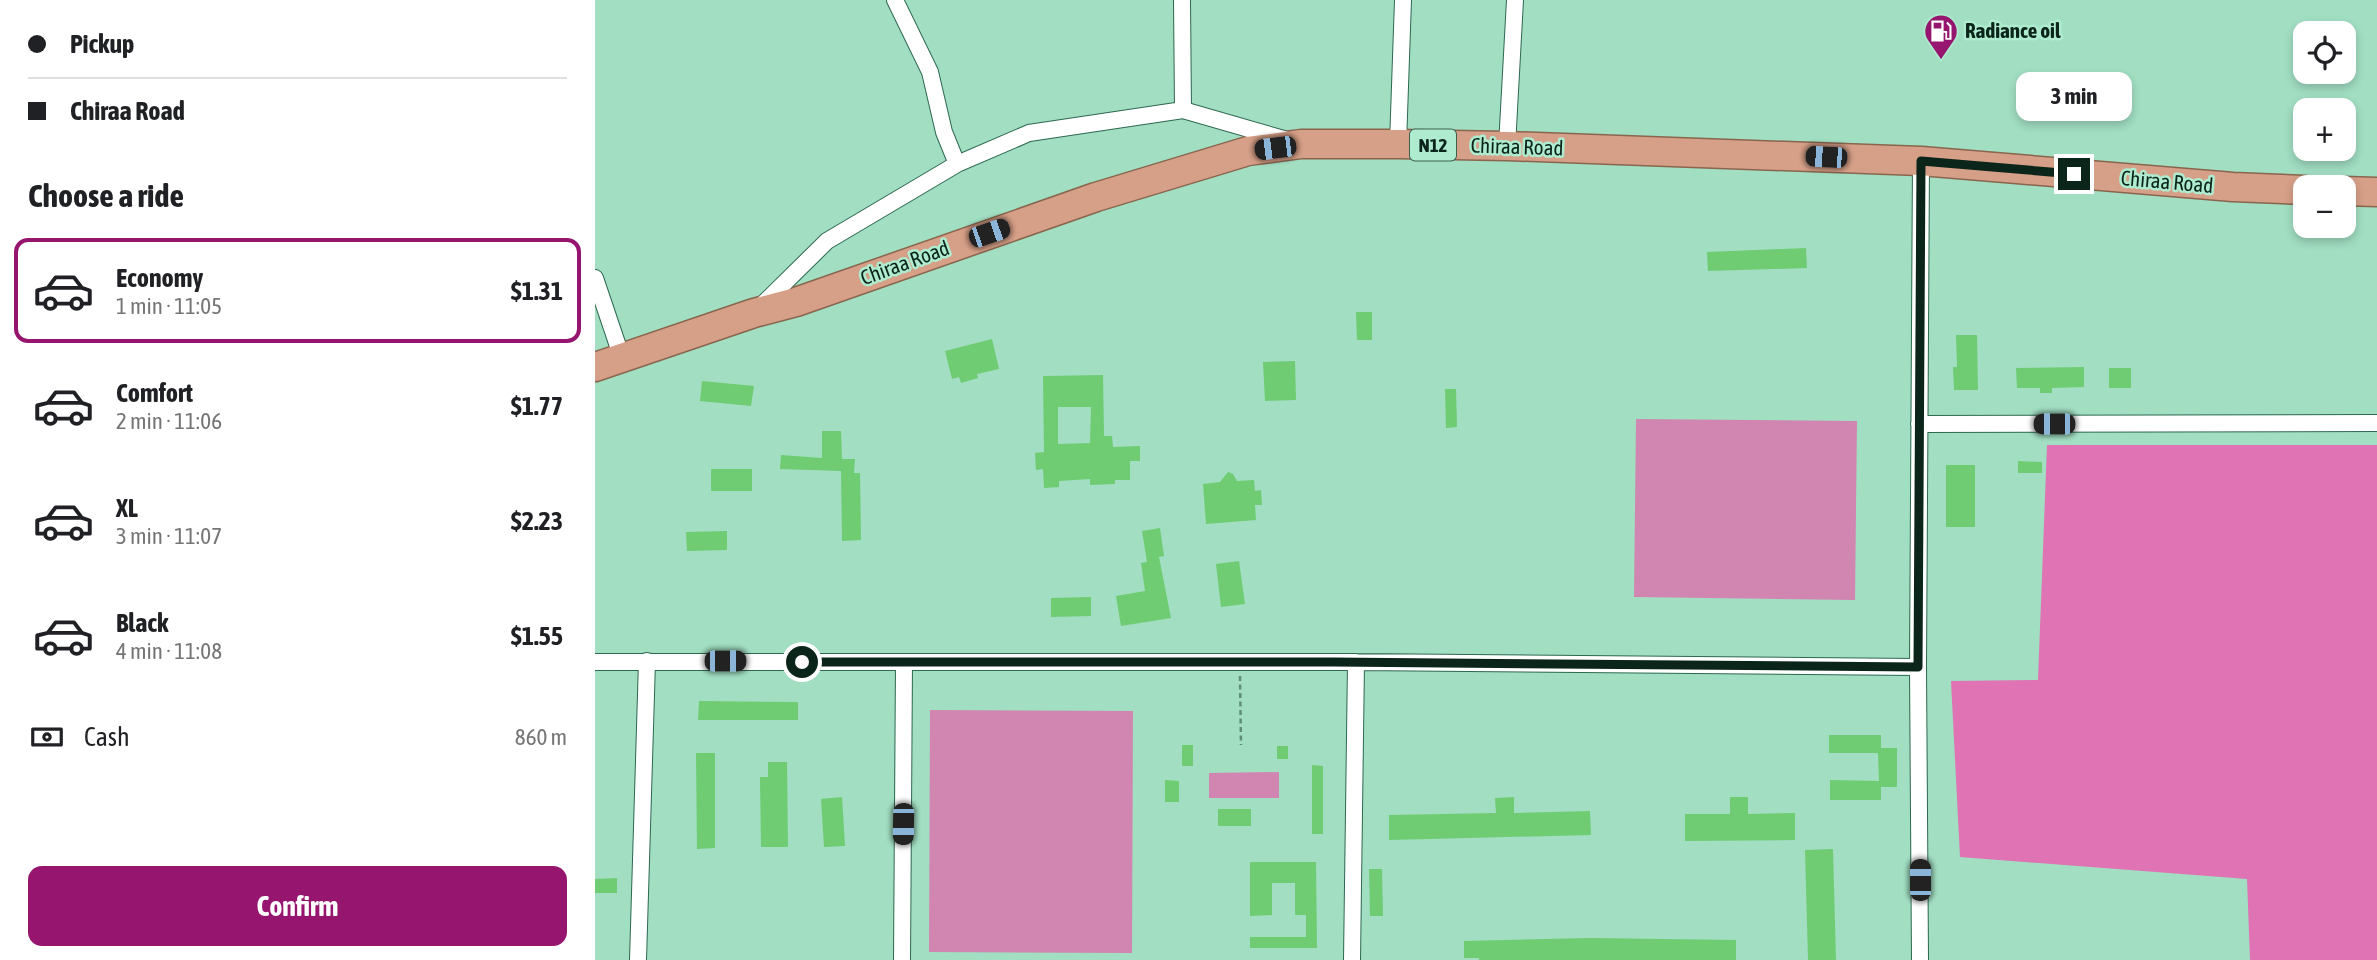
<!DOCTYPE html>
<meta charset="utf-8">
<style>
body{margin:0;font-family:"Asap Condensed",sans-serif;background:#f6f6f6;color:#202124;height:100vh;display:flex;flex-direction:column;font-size:26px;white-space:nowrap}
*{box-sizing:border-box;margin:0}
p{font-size:23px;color:#757577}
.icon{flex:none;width:38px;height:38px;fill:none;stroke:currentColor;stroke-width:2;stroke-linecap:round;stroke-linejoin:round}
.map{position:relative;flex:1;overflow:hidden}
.details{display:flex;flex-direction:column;background:#fff;width:595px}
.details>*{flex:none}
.hud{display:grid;align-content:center;height:154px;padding:0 28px;background:#fff}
.tools{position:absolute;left:1698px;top:21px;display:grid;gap:14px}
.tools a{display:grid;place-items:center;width:63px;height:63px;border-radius:14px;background:#fff;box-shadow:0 4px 10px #0003;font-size:35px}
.end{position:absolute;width:32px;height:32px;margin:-16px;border:9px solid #0c251b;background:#fff;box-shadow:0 0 0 4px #fff}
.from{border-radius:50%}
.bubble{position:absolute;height:49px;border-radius:14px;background:#fff;box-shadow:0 4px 10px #0003;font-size:23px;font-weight:700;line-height:49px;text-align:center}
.car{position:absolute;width:21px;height:42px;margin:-21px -10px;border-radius:9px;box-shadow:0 0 5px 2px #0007;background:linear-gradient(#222 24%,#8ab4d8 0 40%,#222 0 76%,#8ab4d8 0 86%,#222 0)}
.hud b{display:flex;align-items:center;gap:24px;height:66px;font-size:26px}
.hud b+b{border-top:2px solid #e0e0e0}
.hud i{width:18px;height:18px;background:#202124}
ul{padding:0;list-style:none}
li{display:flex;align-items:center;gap:21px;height:105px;margin:0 14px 10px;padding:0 14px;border:4px solid transparent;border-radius:14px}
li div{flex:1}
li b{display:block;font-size:26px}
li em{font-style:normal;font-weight:700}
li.active{border-color:#96166f}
li>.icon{width:63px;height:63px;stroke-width:1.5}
h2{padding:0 28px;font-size:32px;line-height:84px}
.pay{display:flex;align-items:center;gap:18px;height:77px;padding:0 28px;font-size:26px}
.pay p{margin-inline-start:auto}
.primary-button{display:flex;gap:14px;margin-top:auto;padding:14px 28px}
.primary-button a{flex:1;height:80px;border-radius:14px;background:#96166f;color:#fff;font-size:28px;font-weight:700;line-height:80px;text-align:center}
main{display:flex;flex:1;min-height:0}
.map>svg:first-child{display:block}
.green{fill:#d185b1}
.forest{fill:#df73b4}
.building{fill:#6fcc72;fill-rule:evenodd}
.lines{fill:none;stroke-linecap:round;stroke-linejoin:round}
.minor-casing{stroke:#2d6850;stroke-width:18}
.trunk-casing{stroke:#89654e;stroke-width:31}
.path{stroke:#608d79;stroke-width:2.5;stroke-dasharray:5 3.5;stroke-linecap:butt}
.minor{stroke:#fff;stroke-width:16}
.trunk{stroke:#d69f87;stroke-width:28}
.route{stroke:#0c251b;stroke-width:9}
.labels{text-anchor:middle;stroke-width:5;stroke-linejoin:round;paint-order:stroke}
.shield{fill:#aeebcf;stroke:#3d6051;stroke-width:2}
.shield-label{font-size:19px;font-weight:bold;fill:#0c251b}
.poi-label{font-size:21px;font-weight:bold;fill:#0c251b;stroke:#aeebcf;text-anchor:start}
.street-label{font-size:21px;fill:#0c251b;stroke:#aeebcf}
</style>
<main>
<section class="details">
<div class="hud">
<b><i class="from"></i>Pickup</b>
<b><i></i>Chiraa Road</b>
</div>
<h2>Choose a ride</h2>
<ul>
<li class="active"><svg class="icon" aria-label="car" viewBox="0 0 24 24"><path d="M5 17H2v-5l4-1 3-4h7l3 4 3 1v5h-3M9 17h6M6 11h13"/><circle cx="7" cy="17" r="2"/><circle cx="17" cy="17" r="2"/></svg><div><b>Economy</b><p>1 min · 11:05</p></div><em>$1.31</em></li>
<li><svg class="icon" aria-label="car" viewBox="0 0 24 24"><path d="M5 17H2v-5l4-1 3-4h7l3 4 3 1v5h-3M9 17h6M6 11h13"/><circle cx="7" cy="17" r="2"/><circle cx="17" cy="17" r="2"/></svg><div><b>Comfort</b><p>2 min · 11:06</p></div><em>$1.77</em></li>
<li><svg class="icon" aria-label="car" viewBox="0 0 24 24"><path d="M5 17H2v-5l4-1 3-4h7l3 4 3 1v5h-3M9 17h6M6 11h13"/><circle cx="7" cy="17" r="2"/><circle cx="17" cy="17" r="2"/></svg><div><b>XL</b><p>3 min · 11:07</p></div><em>$2.23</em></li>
<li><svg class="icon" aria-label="car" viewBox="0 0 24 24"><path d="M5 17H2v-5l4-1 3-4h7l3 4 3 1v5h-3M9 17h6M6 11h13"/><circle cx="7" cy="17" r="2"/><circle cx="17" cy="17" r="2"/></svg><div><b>Black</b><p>4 min · 11:08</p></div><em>$1.55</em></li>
</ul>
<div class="pay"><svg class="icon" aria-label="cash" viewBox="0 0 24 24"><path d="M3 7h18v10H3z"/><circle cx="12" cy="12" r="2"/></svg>Cash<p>860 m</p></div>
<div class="primary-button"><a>Confirm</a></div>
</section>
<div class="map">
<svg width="1782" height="960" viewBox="0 0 1782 960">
<rect width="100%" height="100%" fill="#a1dec2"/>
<path class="green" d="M1041,419L1262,421L1260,600L1039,597Z
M335,710L538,711L537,953L334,952Z
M684,772V798H614V773Z"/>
<path class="forest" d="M1452,445H1782V960H1655L1652,879L1365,857L1356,681L1443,680Z"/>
<path class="building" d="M1211,248L1212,268L1113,271L1112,252Z
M761,312H777V340H762Z
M1361,335H1382L1383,390H1359L1358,367H1362Z
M397,339L404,369L382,374L383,378L366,383L364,377L357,379L350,351Z
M700,361L701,400L670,401L668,362Z
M1489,367V387L1457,388V393H1445V388H1422L1421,368Z
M1514,368H1536V388H1514Z
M508,375L509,436H517L518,447L545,446V461H535V480H520V484L495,485V479L464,481V487L449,488L448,469L441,470L440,453L449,452L448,376ZM463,407H496L495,443L463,444Z
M107,381L159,386L156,406L105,401Z
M850,389H861L862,427L851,428Z
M227,431H246L247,459H260L259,473H265L266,540L247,541L246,471L185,469L186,455L227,458Z
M1423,461L1447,462V473H1423Z
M1351,465H1380V527H1351Z
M116,469H157V491H116Z
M633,472L638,474L642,481L659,480L660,491L666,490L667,505H660L661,520L611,524L608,484L625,482Z
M565,528L569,556L564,557L576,618L526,626L521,596L550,591L546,563L552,562L547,531Z
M132,531V550L92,551L91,532Z
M644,561L650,604L626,607L621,564Z
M496,597V616L456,617V598Z
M104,701L203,702V720H103Z
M1234,735H1286V748H1302V787H1286V800H1235V780L1284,781L1283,753H1234Z
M587,745H598V766H587Z
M682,746H693V759H682Z
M101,753H120V848L102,849Z
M173,762H192L193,847H166L165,777H173Z
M717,765L728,766V834H717Z
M570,780L584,781V802H570Z
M247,797L250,846L229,847L226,799Z
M919,797V813L995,811L996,835L794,840V815L901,813L900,798Z
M1135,797H1153V814L1200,813V840L1090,841V814H1135Z
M623,809H656V826H623Z
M1238,849L1241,960H1213L1210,850Z
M655,862H721L722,948H655V937H711V915H700V883H677V915L655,916Z
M774,869H787L788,916H775Z
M22,878V893H0V879Z
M995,938L1141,940V960H884V958H869V941Z"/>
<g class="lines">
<g class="minor-casing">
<path id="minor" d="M300,0L335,72L349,132L362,164
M587,0L588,110
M803,144L808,0
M912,146L920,0
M0,278L27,358
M163,309L232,241L362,164L434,133L588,110L692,140
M1324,424L1782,423
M0,662H761L1323,667
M43,960L52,661
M307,960L309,662
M757,960L761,662
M1325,960L1323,667L1326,161"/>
</g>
<g class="trunk-casing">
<path id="trunk" d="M1748,191L1782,192
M0,367L159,313L201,302L501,197L653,151L706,144H803L912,146L1326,161L1638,187L1710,190"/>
</g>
<path class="path" d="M645,676L646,745"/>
<use href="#minor" class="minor"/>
<use href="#trunk" class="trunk"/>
</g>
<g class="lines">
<path class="route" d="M207,662H738L1323,667L1326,161L1479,174"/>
</g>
<defs>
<g id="fuel-pin" transform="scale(1.75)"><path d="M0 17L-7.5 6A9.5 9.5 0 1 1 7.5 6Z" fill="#96166f" stroke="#aeebcf"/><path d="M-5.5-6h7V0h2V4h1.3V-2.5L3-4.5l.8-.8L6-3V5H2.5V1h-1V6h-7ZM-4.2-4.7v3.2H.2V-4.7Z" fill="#fff"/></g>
</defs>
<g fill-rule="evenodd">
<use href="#fuel-pin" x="1346" y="31"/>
</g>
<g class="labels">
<rect class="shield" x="815" y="129.5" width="46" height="31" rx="5"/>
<g class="shield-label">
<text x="838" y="152">N12</text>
</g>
<g class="poi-label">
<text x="1370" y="38">Radiance oil</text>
</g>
<g class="street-label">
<text transform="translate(922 147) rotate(2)" y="7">Chiraa Road</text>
<text transform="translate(1572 182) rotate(5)" y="7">Chiraa Road</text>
<text transform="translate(310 263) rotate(-20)" y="7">Chiraa Road</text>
</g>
</g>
</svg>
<div class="tools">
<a><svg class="icon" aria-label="locate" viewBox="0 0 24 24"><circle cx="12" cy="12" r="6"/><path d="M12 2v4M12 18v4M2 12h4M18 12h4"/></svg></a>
<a>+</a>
<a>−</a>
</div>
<i class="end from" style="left:207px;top:662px"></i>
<i class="end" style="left:1479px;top:174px"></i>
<div class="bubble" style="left:1421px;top:72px;width:116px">3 min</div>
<i class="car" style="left:680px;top:148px;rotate:263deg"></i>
<i class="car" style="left:1231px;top:157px;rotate:273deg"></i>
<i class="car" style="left:394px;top:233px;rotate:71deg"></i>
<i class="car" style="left:1459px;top:424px;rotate:270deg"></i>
<i class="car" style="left:130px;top:661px;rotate:90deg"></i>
<i class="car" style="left:308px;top:824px;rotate:181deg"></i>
<i class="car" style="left:1325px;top:880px;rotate:0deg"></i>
</div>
</main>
